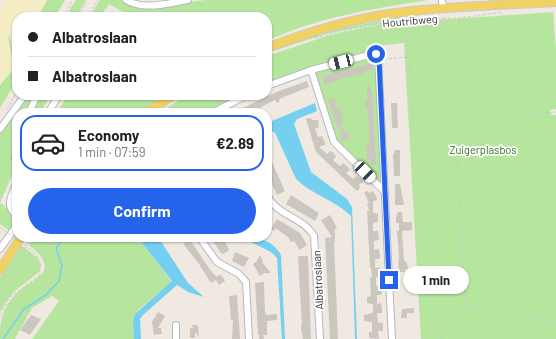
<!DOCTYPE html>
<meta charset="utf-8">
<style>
body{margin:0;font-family:Barlow,sans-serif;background:#f6f6f6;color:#222;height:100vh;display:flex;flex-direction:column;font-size:15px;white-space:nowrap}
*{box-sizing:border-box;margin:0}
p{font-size:13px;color:#767676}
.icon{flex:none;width:22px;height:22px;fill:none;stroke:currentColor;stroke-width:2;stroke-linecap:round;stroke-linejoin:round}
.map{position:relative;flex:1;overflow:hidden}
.sheet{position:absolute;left:12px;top:108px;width:260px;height:134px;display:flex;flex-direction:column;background:#fff;border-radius:16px;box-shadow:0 1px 3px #0004}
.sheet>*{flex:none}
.top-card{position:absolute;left:12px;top:12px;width:260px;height:88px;border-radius:16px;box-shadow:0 1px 3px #0004;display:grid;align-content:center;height:88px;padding:0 16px;background:#fff}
.end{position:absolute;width:18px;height:18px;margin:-9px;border:5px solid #2563eb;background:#fff;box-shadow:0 0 0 2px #fff}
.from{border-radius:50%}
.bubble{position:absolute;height:28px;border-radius:14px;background:#fff;box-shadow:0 1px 3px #0004;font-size:13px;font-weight:700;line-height:28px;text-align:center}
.car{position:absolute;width:12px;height:24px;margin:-12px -6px;border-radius:5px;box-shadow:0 0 3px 1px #0007;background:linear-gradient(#fff 24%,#345 0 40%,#fff 0 76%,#345 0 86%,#fff 0)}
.top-card b{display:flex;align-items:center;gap:14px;height:38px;font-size:15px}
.top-card b+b{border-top:1px solid #e0e0e0}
.top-card i{width:10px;height:10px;background:#222}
ul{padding:7px 0 0;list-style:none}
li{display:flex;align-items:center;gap:12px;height:56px;margin:0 8px 6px;padding:0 8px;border:2px solid transparent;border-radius:16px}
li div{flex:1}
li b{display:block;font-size:15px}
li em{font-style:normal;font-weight:700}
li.selected{border-color:#2563eb}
li>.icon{width:36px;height:36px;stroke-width:1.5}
.button{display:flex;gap:8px;margin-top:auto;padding:8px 16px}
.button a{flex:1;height:46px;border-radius:24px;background:#2563eb;color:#fff;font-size:16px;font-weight:700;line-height:46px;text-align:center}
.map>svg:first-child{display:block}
.green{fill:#b6e59e}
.sand{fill:#f3ecc5}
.water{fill:#75cff0}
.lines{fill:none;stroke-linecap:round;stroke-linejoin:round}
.stream{stroke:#75cff0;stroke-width:1.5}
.building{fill:#cbc7bf}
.minor-casing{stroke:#b4b7c1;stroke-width:8}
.major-casing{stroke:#c9c9c9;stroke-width:10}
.path{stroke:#c9c9c9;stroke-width:1;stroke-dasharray:3 2;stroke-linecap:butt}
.minor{stroke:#fff;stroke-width:6}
.major{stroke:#f2d163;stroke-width:8}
.path-bridge{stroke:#c9c9c9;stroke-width:1;stroke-dasharray:3 2;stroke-linecap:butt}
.route{stroke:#2563eb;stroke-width:5}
.labels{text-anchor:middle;stroke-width:3.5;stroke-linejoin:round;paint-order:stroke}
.street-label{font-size:11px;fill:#2e2e2e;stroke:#fff}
.park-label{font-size:11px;fill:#2c6e1b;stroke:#fff}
</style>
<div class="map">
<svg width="556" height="339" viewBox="0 0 556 339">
<rect width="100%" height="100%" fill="#efe9e1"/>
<path class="green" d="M47,0H65L55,17H38Z
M76,0H86L76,17H65Z
M100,0H121L130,5H169L205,0H428C373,9 317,17 267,41V17H120L123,12L109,4L100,17H89Z
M553,12L556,50V109L550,110L551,115H556V339H421L404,43L384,45V50L349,57L267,84V56L327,36L381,24Z
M402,17V19L326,34L267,53V51L321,32Z
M9,35L17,67V80L0,108V85L14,68L8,37Z
M376,56L383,186L337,141L313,71Z
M28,95H35L27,113H17V163L0,203L5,206L14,219L10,231L0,224V131Z
M39,95H51L40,113H32Z
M68,95H166L140,113H57Z
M187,95H243L210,113H159Z
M33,237H137L172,282L138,310L133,322L134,339H32L59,301L52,296L32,308L15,339H0C0,321 2,310 14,296C30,278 65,274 29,245Z
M19,244C61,271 32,273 12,294C7,299 4,306 0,312V277Z"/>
<path class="sand" d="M4,0H47L38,17H17V46L12,36L9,35L8,37L14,68L0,85V13Z"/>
<path class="water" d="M315,103L317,111L297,119L294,124L311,172L347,199L352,207L357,339H355L351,216C335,200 312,195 296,179L275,133L272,131H267V123Z
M137,237H158L188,283L204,297L188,292L177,285L143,315L140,319L141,339H134L133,322L135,314L172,281Z
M241,237C257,237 272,239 281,255L285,339H282L277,258L271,252Z"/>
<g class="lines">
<path class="stream" d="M3,339L24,309L46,295L59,281L62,265L56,248L65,237"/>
</g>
<path class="building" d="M373,63L374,69L362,72L363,74L343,78L325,85L322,76Z
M307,81L309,87L279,99L280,101L277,103L275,100L265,105L260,108L263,113H232L279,91Z
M367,87H370L372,92L376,165H371L370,160H367L366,143H369V129L367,107L365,108V101H367Z
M334,98L337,108L340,107L344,121H342L343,126L338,128L329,102V99Z
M391,103H397L398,128H392Z
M311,118L312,120H318L319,127L315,129L318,137L322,136L325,143V145L319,147L327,154L330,151L334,153L336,157L333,160L340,166L343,163L347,166L350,170L346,173L353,179L356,176L362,180L363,182L359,185L360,188L357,191L316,152L306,119Z
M339,129H344L345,132L348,131L350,138L340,142L342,138Z
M395,150H400V176H394L393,155Z
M267,151L285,191L277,195L267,173Z
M395,184H400L404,205H395Z
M368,191L369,193L373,191L377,198V200L373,201V213H377L378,215V222L373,223V231H378L379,239L378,240L374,241V250L379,249L380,257L379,259H375V268L380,267L381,272L380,277H376V286L380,285L382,293L381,295H377V304L381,303L382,308V313H377L378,322L383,323V331H378L379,339L369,338V332H372V322L364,321V315L373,313V304L367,303V297L371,296L370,277H372L371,268H370L367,211H369L367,204L369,203L364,192Z
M291,195L319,213L315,221L286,204Z
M398,212H402L403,222H412V230L402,231L404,260L407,263L408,269H405V272H398L399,254L397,233V231H399V223H396V217Z
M330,215L337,228L335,229V242L334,241L338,339H330L325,238L332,237L321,220Z
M277,219L300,233L307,245L300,250L294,241L291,242L288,237L275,228L274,231L271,229Z
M182,237H188L211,271L217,277L219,275L222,276L225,281L219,285L216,280L211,283L199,264L184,245L185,244Z
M210,237H232L225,241L229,250L223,254L221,253Z
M235,252L249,258L244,267L232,261Z
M260,255L263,261L262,262L271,273H264L260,276L253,264L256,262Z
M298,256H308L311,339H303L301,329V325H302Z
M264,282L265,312L267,315L277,314V320L267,321V335H263L264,339H259V335H258L255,283Z
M237,295L240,339H232L233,320H231L229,296Z
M414,308V313H407V318H401L402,309Z
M158,312L165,316L158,328H161L162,334L154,335L152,322Z
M31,315L41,319L30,335L20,330Z
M192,325H197L198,327L199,337L195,332V338H190V328H193Z"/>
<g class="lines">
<g class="minor-casing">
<path id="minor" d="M126,0C144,11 169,3 188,0
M442,0L443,9
M110,17L111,16
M311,70L334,142L385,192
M267,86L311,70L373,54L378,56L392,339
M29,113L37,95
M48,113L59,95
M212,113L247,95
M0,129L25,95
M17,152L15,159L17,164
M17,182C12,196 4,205 17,216
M267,195C277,216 303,217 314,236L320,339
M199,237L217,262L239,274L246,282L249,339
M0,249L17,225
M176,325V339"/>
</g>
<g class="major-casing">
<path id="major" d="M267,48C308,32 351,19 396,13C448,6 503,5 556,2
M146,113L173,95
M0,270L21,237"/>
</g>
<path class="path" d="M63,17L73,0
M78,17L87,0
M86,17L98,0
M315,38L382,23L415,19L461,18L503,12
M384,59L408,57
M50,95H51
M179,98L185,95
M7,110L17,91
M459,152L472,160L556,192
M457,156C460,121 530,114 556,112
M0,192L4,194
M0,227L4,230
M0,301L22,266L23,252L32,237
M467,303L556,323
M0,315L10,297L39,276L41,263L33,251
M441,339L466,307L457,156L454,153L418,140L413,136L407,36C413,23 428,30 440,27L443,23V15"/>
<use href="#minor" class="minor"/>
<use href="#major" class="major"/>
<path class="path-bridge" d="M4,230L33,251"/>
</g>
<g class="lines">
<path class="route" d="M376,54L379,59L389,280"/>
</g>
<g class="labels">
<g class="street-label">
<text transform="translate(410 21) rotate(-5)" y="4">Houtribweg</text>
<text transform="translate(318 280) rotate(-93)" y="4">Albatroslaan</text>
</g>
<g class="park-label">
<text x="483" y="154">Zuigerplasbos</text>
</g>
</g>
</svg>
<i class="end from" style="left:376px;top:54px"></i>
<i class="end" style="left:389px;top:280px"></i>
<div class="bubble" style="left:403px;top:266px;width:66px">1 min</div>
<i class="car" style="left:341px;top:62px;rotate:256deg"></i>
<i class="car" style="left:365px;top:172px;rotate:135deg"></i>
<div class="top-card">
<b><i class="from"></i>Albatroslaan</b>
<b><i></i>Albatroslaan</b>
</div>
<section class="sheet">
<ul>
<li class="selected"><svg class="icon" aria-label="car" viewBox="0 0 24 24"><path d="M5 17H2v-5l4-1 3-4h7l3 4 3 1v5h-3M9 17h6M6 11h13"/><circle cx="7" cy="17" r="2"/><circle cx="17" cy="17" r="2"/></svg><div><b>Economy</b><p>1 min · 07:59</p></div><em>€2.89</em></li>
</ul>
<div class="button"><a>Confirm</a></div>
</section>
</div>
